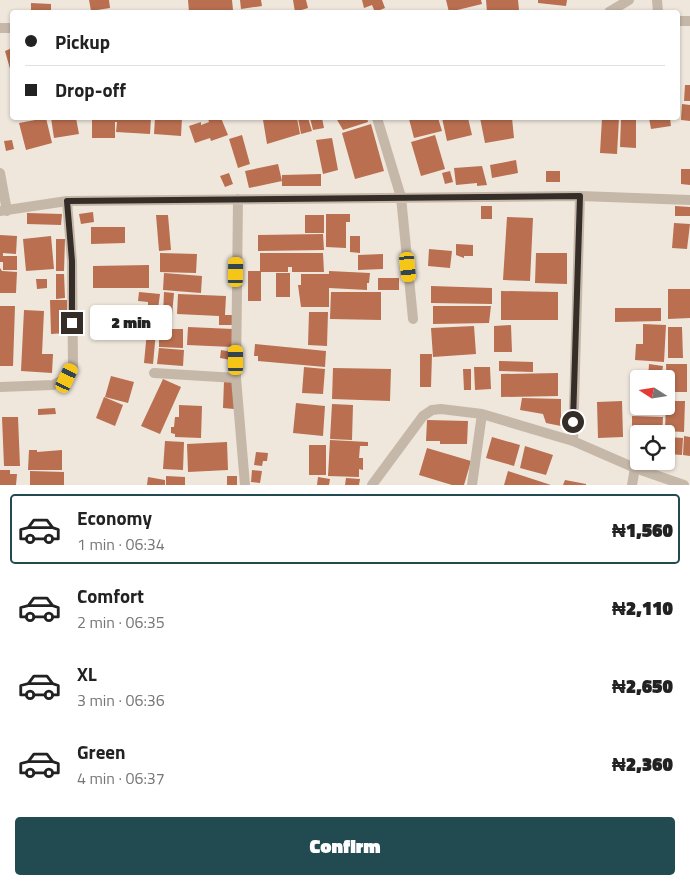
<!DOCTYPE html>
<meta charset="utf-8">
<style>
body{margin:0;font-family:"Titillium Web",sans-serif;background:#f6f6f6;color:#222;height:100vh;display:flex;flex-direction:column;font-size:19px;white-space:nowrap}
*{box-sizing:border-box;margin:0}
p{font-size:16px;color:#767676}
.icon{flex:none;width:28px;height:28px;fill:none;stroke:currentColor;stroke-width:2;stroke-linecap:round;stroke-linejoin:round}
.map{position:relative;height:485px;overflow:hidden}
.sheet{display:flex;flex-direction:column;background:#fff;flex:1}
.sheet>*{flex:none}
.banner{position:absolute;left:10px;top:10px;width:670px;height:110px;border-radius:5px;box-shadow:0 1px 4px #0004;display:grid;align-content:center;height:110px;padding:0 15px;background:#fff}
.needle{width:32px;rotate:282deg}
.buttons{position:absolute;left:630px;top:370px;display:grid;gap:10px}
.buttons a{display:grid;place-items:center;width:45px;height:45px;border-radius:5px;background:#fff;box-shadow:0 1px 4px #0004;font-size:25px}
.end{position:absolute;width:22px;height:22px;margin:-11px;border:6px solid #342d28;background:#fff;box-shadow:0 0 0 2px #fff}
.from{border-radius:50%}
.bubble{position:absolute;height:35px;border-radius:5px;background:#fff;box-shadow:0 1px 4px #0004;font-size:16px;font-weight:800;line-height:35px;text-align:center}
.car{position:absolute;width:15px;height:30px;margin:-15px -8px;border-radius:6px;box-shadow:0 0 4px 1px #0007;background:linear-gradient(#f5c518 24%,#345 0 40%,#f5c518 0 76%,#345 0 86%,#f5c518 0)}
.banner b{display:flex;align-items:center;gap:18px;height:48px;font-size:19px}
.banner b+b{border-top:1px solid #e0e0e0}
.banner i{width:12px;height:12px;background:#222}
ul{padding:9px 0 0;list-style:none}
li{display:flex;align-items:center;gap:15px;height:70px;margin:0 10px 8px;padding:0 5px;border:2px solid transparent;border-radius:5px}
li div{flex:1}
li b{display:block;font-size:19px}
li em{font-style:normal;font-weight:800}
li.selected{border-color:#224b51}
li>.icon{width:45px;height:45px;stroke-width:1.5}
.button{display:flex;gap:10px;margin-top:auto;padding:10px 15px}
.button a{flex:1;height:58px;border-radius:5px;background:#224b51;color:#fff;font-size:20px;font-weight:800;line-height:58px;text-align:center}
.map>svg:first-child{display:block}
.building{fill:#b96f50}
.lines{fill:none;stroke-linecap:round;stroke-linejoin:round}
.street{stroke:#c6b8a9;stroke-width:10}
.route{stroke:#342d28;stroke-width:6}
</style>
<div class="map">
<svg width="690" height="485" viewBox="0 0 690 485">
<rect width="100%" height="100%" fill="#efe7dc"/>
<path class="building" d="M89,0H109L110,8L91,11Z
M188,0H232L233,10L189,12Z
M240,0H261L262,6L241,9Z
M293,0H306L308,8L295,12Z
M362,0H382L385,8L375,12L372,5L364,8Z
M446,0H481L482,4L449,12Z
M486,0H518L519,10L487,12Z
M538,0H567L566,6L538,3Z
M31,3L51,4V12H31Z
M12,48V76L5,51Z
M685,85H690V101H684Z
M682,104L690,105V121L681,120Z
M46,118L52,143L26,150L19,123Z
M51,118H76L79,134L54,138Z
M92,118H151L150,134L116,132L117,122H115V138H92Z
M155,118H182L181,136L154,134Z
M213,118H221L228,135L211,141L210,138L195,143L189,126L201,122V125L209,122L208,119Z
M275,118H297L300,134L267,144L263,120Z
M298,118H308L312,131L301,134Z
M310,118H322L324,128L313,130Z
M336,118H367L368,122L343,130Z
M415,118H438L442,131L414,138L409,119Z
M442,118H468L472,135L447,141Z
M480,118H512L514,138L485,143Z
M602,118H619L617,154L600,153Z
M621,118H636V148L620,147Z
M649,118H670L671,126L651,129Z
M371,124L384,171L355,179L342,133Z
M242,135L250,164L238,168L229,139Z
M435,135L445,169L421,176L411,142Z
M332,138L338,170L323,174L316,140Z
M12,140L14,149L6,151L4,141Z
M516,160L518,173L492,178L490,165Z
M278,164L282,181L249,188L245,171Z
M482,166L487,185L477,186V183L456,185L454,168Z
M681,169H690V185L681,184Z
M450,171L453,182L445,184L442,173Z
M546,171H560V182H546Z
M229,173L233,184L225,187L220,176Z
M321,174V186H282V175Z
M481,206H492V219H481Z
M675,206L690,207V216H675Z
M93,212L94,222L81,224L79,214Z
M27,213L62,214L61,225L27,224Z
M326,214H350V222H346V248L326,247Z
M156,215H168L171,250L159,251Z
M305,215H324V233H305Z
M507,217L533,218L530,281L503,280Z
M674,223L690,224L687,249L672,248Z
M91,227H125V243L91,244Z
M323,234L324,250L258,251V235Z
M0,235L17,236L16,254L3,253V256H17V270H3V262H0Z
M51,236L54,269L26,271L23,239Z
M350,236H360V253L350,252Z
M56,239H65L64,271H56Z
M456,244L473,245V256H464V258L456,255Z
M429,249L452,251L450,268L428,266Z
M160,253L197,254L196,273L160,272Z
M260,253H323L324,272H292V267H288V272H261V301H248V271H260Z
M536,253H567V284L535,283Z
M383,254V269L358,270V255Z
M149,265V288H93V266Z
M0,268L2,271L17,272L16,293H0Z
M329,271L370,273L369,283H367V290L329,288V307H301L298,285H301V274H329Z
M164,273L202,276L201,293L163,290Z
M276,273H290V297H276Z
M56,274H64L65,298L56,299Z
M378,278H399V290H378Z
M36,279H47V288L37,289Z
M431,286L492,288V304L431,303Z
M668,289H690V318L668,319Z
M501,291L558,292V320H501Z
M139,292L160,294L158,309L148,308V302L138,301Z
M164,292L174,293L172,315L163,314Z
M331,292H381V320L330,319Z
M178,294L226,296L225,315H234V325H219V316L177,314Z
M50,300H67V333L51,334Z
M0,306H15L13,366H0Z
M433,306H491L489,323L433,324Z
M615,308H661V321L615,322Z
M24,310L44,311L42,354H53L52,373L21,371Z
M134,310L158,312L156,330L133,327V323L130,322L131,313L134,314Z
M309,312H328L327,346L308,345Z
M643,324L666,325L664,362L635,360L636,344H643Z
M511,325L512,352H494V326Z
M474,326L476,354L433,357L431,328Z
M188,327L233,329L232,347L187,345Z
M668,327H682L683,358H668Z
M159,329H183V348L159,347Z
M147,331L156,332L153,364L144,363Z
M255,344L326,351L325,367L258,361V356H254Z
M159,348L184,350L183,366L157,364Z
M221,350L232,352L231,360L220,358Z
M420,354H432L431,387H420Z
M499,361L533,362V372L499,371Z
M649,364L663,366L661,379H648Z
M666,364H687V392H667Z
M304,367L325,369L323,394L302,393Z
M474,367H490L491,389L475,390Z
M333,368L391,369L390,401L332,399Z
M463,369H471V390H464Z
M558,373V396L501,397V374Z
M111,376L134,382L128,403L105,397Z
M163,379L181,387L160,434L141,426Z
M224,381H235L234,409L223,408Z
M104,397L123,405L115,426L96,418Z
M522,398L561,399V426L546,423L543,414L520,410Z
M622,401L623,437L598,438L597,402Z
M666,401H685L684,432L665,431Z
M296,403L325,406L323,436L293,433Z
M332,404L353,405L352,440L330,439Z
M179,405L202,406L201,438L175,437V434L171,433V427H174L175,417H179Z
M55,408L56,414L38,415V409Z
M632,416L663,417L662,434L632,435Z
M2,417H18L20,466H4Z
M427,420L468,421L467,444H440V441H426Z
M684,436L690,437V456L683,455Z
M492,437L520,445L514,466L486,458Z
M669,437L683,438L682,455L668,454Z
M631,438H639V454H630Z
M330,440L368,442V446H360L359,458H363V470L359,469V477L328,476Z
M165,441L184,442L183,470L163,469Z
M227,442L228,470L188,472L187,444Z
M309,445H326V475H309Z
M525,446L553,455L546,475L520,468Z
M427,448L471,461L464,485H452L419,475Z
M29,450H37V452L62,450V470H28Z
M256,452L268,453L267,461H263L262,466L254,465Z
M0,470H10V474H17L16,485H0Z
M252,470L262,471L260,483L251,482Z
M30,471L64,472V485H30Z
M508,471L551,485H504Z
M166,476L185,477V485H166Z
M227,476H237V485H227Z
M148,477L165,480V485H147Z
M318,477L330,479L329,485H317Z
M346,478L360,479L359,485H345Z
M565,480L586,484V485H563Z"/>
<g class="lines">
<path class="street" d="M657,0L658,12
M609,12L629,0
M678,21H690
M0,28H12
M377,118L401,197L413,319
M0,173L7,211
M238,199L236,378L245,485
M0,211L67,201L580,196L690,200
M154,373L236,378
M0,387L53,385L67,378L73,366L72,261L67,201
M573,441L580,196
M372,485L423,416L432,410L441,409L482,414L573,441L635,468L684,485
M472,485L482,414
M632,485L635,468"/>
</g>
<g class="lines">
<path class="route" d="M72,323V261L67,201L580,196L573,422"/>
</g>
</svg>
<div class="buttons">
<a><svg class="needle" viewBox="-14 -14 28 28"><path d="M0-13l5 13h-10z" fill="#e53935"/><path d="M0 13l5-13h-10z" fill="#767676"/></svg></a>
<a><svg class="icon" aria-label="locate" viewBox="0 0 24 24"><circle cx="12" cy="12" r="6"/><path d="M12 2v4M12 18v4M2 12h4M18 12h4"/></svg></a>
</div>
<i class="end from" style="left:573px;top:422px"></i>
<i class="end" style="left:72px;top:323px"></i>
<div class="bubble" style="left:90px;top:305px;width:82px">2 min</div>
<i class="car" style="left:408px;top:267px;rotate:174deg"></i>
<i class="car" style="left:236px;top:272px;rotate:1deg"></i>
<i class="car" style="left:236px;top:360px;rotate:0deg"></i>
<i class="car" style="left:67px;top:378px;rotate:25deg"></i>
<div class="banner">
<b><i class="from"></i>Pickup</b>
<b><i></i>Drop-off</b>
</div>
</div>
<section class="sheet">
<ul>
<li class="selected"><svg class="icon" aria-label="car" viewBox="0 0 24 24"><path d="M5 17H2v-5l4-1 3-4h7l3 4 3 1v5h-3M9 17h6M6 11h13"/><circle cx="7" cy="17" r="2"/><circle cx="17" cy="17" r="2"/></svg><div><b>Economy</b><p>1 min · 06:34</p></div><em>₦1,560</em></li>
<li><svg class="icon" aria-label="car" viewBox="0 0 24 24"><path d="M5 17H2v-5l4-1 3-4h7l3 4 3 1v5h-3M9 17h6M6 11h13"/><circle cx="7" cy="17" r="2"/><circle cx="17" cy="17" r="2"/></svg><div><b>Comfort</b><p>2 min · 06:35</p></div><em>₦2,110</em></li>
<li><svg class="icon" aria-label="car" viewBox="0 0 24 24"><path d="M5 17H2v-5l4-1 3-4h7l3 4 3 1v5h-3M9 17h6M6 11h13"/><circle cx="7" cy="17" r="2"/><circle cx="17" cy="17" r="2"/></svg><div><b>XL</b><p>3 min · 06:36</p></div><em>₦2,650</em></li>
<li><svg class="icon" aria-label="car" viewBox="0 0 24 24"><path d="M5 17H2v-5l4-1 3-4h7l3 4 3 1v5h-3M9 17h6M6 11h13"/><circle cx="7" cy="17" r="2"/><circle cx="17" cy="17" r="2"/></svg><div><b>Green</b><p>4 min · 06:37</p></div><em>₦2,360</em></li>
</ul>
<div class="button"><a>Confirm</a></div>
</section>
